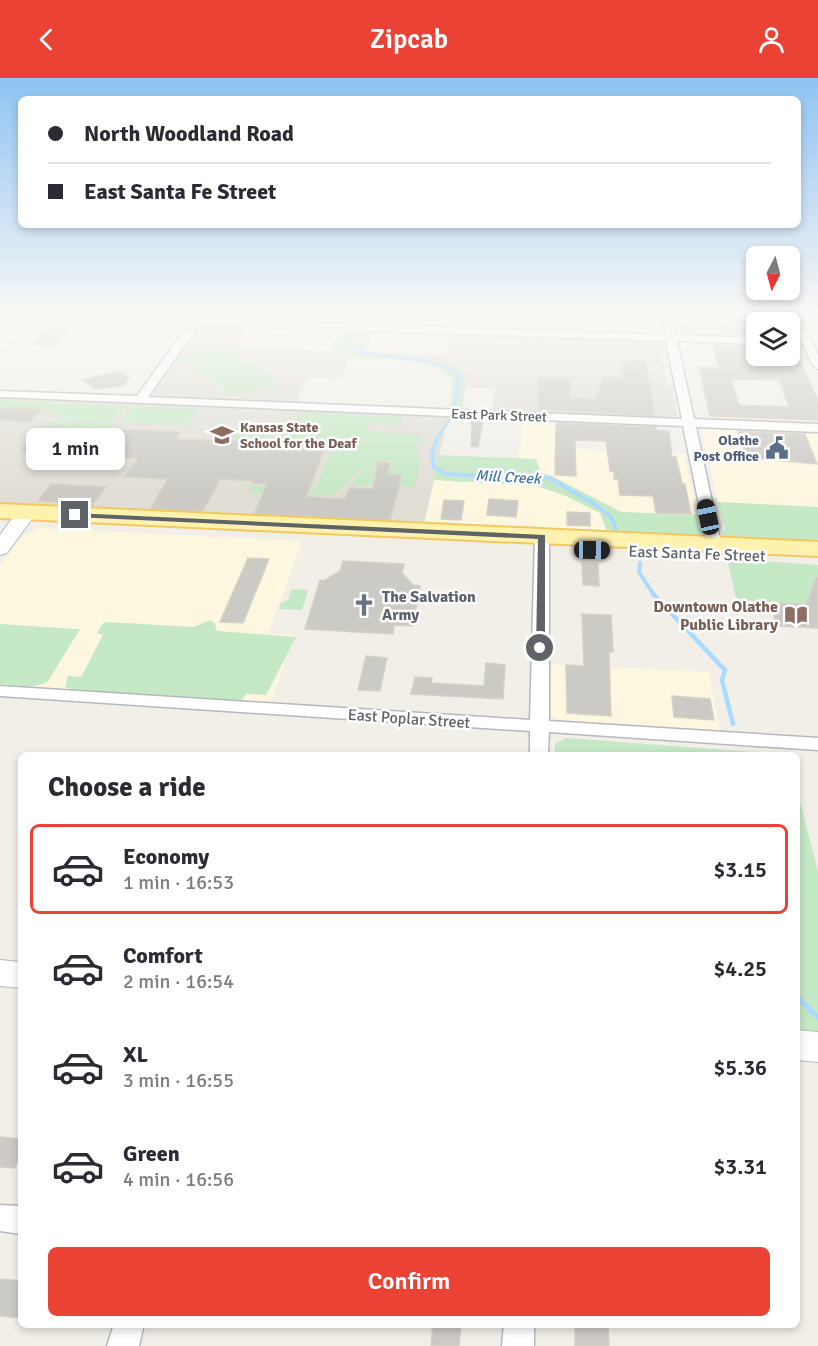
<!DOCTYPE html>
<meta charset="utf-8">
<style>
body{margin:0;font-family:Signika,sans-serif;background:#f7f7f7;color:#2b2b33;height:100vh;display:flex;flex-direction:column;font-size:22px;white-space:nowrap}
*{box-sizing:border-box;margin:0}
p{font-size:20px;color:#7c7c81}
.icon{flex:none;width:33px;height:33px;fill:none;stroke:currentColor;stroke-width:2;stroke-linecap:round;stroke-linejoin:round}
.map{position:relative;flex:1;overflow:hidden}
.panel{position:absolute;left:18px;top:674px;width:782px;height:576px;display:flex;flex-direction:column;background:#fff;border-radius:9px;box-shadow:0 3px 9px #0003}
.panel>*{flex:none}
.guide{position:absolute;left:18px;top:18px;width:783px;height:132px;border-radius:9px;box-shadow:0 3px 9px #0003;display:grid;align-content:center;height:132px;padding:0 30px;background:#fff}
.needle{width:39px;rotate:186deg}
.tools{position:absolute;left:746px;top:168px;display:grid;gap:12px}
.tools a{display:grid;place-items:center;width:54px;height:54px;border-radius:9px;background:#fff;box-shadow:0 3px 9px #0003;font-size:30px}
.end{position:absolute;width:27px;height:27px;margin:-14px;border:8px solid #5f6368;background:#fff;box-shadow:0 0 0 3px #fff}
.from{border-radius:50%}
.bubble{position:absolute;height:42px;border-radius:9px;background:#fff;box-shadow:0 3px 9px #0003;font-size:20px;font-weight:600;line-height:42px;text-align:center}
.car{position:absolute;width:18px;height:36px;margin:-18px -9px;border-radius:8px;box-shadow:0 0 4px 2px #0007;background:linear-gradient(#222 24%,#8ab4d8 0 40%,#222 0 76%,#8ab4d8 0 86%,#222 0)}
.guide b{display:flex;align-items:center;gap:21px;height:57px;font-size:22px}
.guide b+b{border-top:2px solid #e1e1e2}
.guide i{width:15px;height:15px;background:#2b2b33}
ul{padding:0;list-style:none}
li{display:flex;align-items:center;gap:18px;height:90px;margin:0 12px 9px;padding:0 18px;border:3px solid transparent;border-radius:9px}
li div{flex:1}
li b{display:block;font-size:22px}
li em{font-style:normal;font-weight:600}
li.current{border-color:#ea4335}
li>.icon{width:54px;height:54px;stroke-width:1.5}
h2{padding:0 30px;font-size:27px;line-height:72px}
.action{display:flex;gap:12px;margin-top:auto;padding:12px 30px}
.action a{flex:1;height:69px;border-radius:9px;background:#ea4335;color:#fff;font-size:24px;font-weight:600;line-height:69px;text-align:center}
header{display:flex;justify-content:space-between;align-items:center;height:78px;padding:0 30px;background:#ea4335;color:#fff;font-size:27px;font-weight:600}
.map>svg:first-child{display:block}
.commercial{fill:#fef7e0}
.education{fill:#e1ded6}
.green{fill:#c5e8c5}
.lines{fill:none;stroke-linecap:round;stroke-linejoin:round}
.stream-far3{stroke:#aadaff;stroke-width:3}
.stream-far2{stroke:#aadaff;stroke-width:4}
.stream-far1{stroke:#aadaff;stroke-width:4.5}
.stream{stroke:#aadaff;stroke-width:5}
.building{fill:#cccac5;stroke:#d6d1c6;stroke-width:1.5;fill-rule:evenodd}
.street-casing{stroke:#b5b8bc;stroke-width:3}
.secondary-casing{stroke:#b6babf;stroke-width:2}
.primary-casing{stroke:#f2c960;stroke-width:4}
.street{fill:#fff;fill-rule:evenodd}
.secondary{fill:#fff;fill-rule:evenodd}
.primary{fill:#fff2af;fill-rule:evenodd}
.route{fill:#5f6368}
.labels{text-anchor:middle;stroke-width:5;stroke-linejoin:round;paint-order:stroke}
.far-street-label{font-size:14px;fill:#5f6368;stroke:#fff}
.far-education-label{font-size:14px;font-weight:bold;fill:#785e54;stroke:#fff;text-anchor:start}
.far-service-label{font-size:14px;font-weight:bold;fill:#4e5e75;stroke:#fff;text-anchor:end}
.far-water-label{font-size:15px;font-style:italic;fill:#4174aa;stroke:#fff}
.street-label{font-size:16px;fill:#5f6368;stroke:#fff}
.worship-label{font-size:16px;font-weight:bold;fill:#5b616d;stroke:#fff;text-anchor:start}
.education-label{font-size:16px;font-weight:bold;fill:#785e54;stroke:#fff;text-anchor:end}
</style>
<header><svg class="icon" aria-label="back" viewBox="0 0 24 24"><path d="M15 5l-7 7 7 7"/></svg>Zipcab<svg class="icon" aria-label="person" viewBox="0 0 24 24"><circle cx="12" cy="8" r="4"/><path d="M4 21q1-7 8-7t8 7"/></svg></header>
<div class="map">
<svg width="818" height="1268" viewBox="0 0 818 1268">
<rect width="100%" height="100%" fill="#f1efe8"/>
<path class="commercial" d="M0,239L36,240L4,270H0Z
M523,342L576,344L577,371L606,373L605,346L650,347L653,375L684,376L697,437L621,434L552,398L540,395L536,381L519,380Z
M705,350L818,355V429L718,424L701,351Z
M434,402L537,408L566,418L600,435L608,459L423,451Z
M40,450L302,463L269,555L294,557L271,625L0,608V487L23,458Z
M552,586L709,594L720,654L559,642L552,638L550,631Z"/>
<path class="education" d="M198,247H249L235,269L351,274L341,300L308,299L292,332L448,338L423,451L0,431V320L143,326Z
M452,255L663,264L667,265L668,270L661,273L663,287H671V289L664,291L667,309L675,308L673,313L677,338L673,341L492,333L495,311L466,309L467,300L452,287L408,276L446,277Z"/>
<path class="green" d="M677,237H728L719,239L725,258L684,256Z
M341,251L373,252L365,270L368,273C395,279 450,272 467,300L462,332H450L453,302C434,277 379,282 349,280L351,274L330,273Z
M223,268L280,307L232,318L177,278Z
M0,322L50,324L43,332L0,330Z
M52,324L125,327L112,344L57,341L61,336L42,335Z
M133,328L199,330L188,347L121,344Z
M300,334L404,339L401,347L369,345L365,354L421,356L417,367L420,388L415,409L400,408L403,396H386L381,407H352L362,393H373L374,390L394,389L392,388V383H376L371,392L342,390L359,392L347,406L333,417L249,414L251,408L316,411L331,370L272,367L277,353L292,352Z
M56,343L112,345L107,352L45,348L50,346L48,344Z
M237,350L268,352L271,353L264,364L226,361L231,352Z
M439,377L536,381L541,395L552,398L621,434L697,437L699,450L705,453V458L624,459L623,454L607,453L600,435L566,418L537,408L434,402Z
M718,424L818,429V464L725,460L721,454L725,451Z
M733,481L818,487V527L736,522L728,484Z
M292,511L308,512L302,532L279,531L281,525L288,522Z
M211,542L215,546L217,553L296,559L266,617L246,616L241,623L74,612L65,609L68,598L81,599L103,557L97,555L102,546L107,544L193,549Z
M0,546L75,551H80L48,603C36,612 15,607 0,606Z
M566,660L782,676H555V666Z
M796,708L818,793V959L797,957Z"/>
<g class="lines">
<path class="stream-far3" d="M365,245L374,237
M357,253L348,261L347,266L355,272C391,282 427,275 459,297L455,329
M437,362L450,341"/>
<path class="stream-far2" d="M437,360L432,376L434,390L447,396L549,400L596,427L611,439L617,453
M640,485L639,494L654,517"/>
<path class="stream-far1" d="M653,516L725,592L722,602L733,646"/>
<path class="stream" d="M796,918L818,939"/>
</g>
<path class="building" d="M732,237H756V258L727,257L724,248H734Z
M52,247H73L54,267L32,266Z
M713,267L756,268V278H798L818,322V342L710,338L699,289L719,290ZM731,301L779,302L789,329L739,327Z
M629,282L645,283L655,338L538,331V300L570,301V320L595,321L604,299L624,301L622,284H629Z
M119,293L129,299L123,308L96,311L82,302Z
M0,330L41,332L30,344L0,342Z
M472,341L483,342L478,369L471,368Z
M556,345L656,349L657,352L669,353L672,379H676L682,405L685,406L691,436L656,435L653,418L620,417L618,401H614V394L610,393L606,363L575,362L576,398L555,397Z
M43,349L180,354L176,361L272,364L270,370L324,372L306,419L345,421L349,410L373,411L378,384L390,385L387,396L402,397L390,442L254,436L267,406L253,405L254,403L220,401L203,433L150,431L168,401L124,399L138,380L99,378L97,381H82L84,377L22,372Z
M738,353L805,356L817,386L746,380Z
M51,406L69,407L106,409L92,428L38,423Z
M489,421L518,423L516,439L487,437Z
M444,422L464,423L461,442L441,441Z
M567,434L590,435V448L567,447Z
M248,480L269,481L243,545L220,544Z
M343,483L404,486L402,495L413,507L420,508L413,548L394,547L393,556L305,551L320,502L324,503L340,493Z
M582,485H598L599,508L583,507Z
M816,499L818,500V550L777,548L770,525L807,526Z
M582,536L611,537L613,574H609L611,638L567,635L566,587L584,588Z
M366,578L387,580L380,613L358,612Z
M486,585L505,587L503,621L411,616L415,599L432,600L431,605L484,608Z
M672,618L710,621L714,642L674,639Z
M0,1059L21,1061V1075L15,1090L0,1089Z
M0,1201L21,1203V1240L0,1238Z
M433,1246H461L459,1268H431Z
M575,1246H608L609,1268H575Z"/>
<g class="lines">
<g class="street-casing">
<path id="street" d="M7,237H100L665,257L661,237H671L675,257L756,260V266L677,263L694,341L818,346V354L696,349L723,475L716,479L709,475L683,348L0,319V313L137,318L189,246L12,240ZM199,247L666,263L682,341L148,319Z
M789,237H799L818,277V291L813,288Z
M542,455L549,459V643L818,660V672L549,654L548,676H530V653L0,618V608L530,642L535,459Z
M0,1127L21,1128V1156L0,1153Z
M114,1246H144L139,1268H107Z
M504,1246H534V1268H502Z"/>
</g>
<g class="secondary-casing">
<path id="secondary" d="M27,428L34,430L37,434L7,475L0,477V457L20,430Z
M0,882L21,884V910L0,908Z
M796,952L818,954V984L796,982Z"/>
</g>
<g class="primary-casing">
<path id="primary" d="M0,426L818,464V478L0,440Z"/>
</g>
<use href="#street" class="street"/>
<use href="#secondary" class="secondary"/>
<use href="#primary" class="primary"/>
</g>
<linearGradient id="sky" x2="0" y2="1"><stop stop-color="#8fc3f1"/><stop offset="0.57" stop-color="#f9f8f5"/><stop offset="1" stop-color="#f9f8f5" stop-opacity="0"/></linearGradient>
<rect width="818" height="415" fill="url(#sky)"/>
<path class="route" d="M73,435L545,457V570L540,573L536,570L538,461L75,439L72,437Z"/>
<defs>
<g id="school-bare" transform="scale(1.8)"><path d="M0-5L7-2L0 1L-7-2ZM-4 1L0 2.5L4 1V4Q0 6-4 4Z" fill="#8d6e63" stroke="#fff" stroke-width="2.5" paint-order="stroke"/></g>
<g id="civic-bare" transform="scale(1.8)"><path d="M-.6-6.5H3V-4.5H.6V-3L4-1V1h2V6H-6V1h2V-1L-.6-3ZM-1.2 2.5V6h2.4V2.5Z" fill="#5c6f8a" stroke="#fff" stroke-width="2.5" paint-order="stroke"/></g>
<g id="church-bare" transform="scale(1.8)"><path d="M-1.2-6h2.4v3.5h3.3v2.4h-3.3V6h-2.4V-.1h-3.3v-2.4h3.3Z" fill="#6b7280" stroke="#fff" stroke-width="2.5" paint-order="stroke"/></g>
<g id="library-bare" transform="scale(1.8)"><path d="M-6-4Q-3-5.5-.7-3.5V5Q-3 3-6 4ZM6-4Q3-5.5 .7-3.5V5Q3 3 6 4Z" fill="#8d6e63" stroke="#fff" stroke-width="2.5" paint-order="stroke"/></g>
</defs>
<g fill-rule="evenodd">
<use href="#school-bare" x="222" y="357"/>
<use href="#civic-bare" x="777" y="370"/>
<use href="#church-bare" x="364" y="527"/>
<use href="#library-bare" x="796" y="537"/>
</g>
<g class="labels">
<g class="far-street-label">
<text transform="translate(499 337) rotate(2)" y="5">East Park Street</text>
</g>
<g class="far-education-label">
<text x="240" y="354">Kansas State<tspan x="240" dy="16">School for the Deaf</tspan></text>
</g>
<g class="far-service-label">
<text x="759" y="367">Olathe<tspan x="759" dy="16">Post Office</tspan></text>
</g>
<g class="far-water-label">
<text transform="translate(508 399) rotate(3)" y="5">Mill Creek</text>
</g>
<g class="street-label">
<text transform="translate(697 475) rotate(2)" y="6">East Santa Fe Street</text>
<text transform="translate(409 640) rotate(4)" y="6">East Poplar Street</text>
</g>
<g class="worship-label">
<text x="382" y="524">The Salvation<tspan x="382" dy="18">Army</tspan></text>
</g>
<g class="education-label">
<text x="778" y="534">Downtown Olathe<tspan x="778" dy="18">Public Library</tspan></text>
</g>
</g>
</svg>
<div class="tools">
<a><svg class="needle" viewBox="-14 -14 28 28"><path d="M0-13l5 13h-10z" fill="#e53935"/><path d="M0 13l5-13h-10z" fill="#7c7c81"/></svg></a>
<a><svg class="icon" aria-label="layers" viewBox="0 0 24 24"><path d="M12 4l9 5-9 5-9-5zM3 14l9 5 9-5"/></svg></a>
</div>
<i class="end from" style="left:540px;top:570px"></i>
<i class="end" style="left:75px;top:437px"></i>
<div class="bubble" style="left:26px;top:350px;width:99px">1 min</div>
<i class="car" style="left:708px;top:439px;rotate:348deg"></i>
<i class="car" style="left:592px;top:472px;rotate:91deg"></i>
<div class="guide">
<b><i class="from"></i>North Woodland Road</b>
<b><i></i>East Santa Fe Street</b>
</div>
<section class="panel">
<h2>Choose a ride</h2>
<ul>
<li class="current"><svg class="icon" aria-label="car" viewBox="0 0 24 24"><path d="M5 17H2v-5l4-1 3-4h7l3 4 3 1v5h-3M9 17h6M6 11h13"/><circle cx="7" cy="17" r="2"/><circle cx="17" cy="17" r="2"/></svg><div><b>Economy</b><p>1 min · 16:53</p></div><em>$3.15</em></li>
<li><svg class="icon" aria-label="car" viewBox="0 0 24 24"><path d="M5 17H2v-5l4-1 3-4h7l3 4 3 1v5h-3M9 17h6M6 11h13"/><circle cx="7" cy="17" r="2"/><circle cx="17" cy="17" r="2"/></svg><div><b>Comfort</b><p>2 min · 16:54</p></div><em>$4.25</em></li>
<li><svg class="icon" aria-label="car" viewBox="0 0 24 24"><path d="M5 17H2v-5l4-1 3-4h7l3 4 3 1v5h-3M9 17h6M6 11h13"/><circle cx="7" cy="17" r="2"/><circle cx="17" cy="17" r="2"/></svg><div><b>XL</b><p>3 min · 16:55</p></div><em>$5.36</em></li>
<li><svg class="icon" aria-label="car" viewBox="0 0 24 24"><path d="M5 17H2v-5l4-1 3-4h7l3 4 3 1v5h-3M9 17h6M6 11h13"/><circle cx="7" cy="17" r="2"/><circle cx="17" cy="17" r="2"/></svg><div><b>Green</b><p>4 min · 16:56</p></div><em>$3.31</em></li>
</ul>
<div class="action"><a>Confirm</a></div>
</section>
</div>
